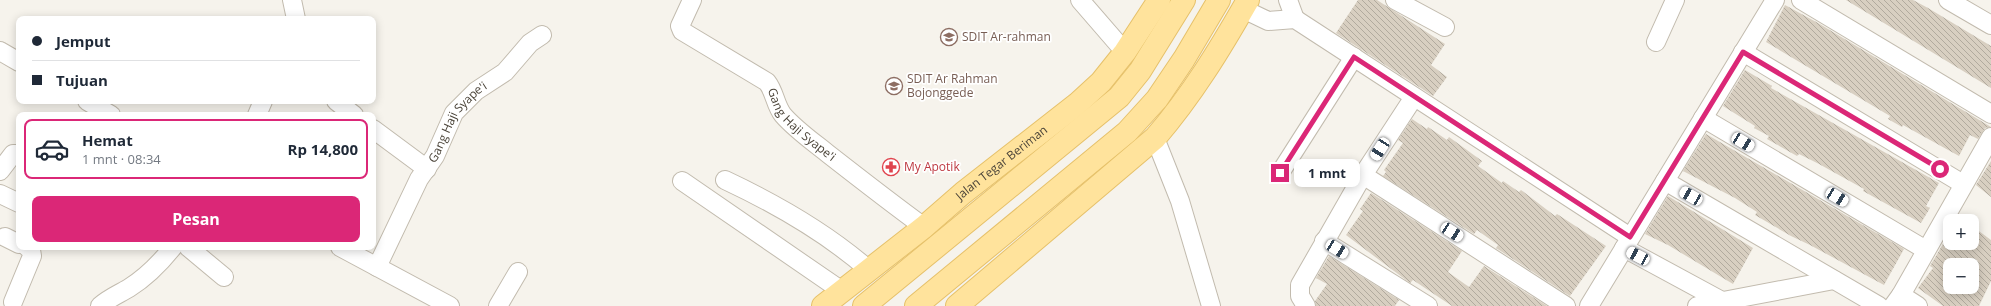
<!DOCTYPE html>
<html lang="id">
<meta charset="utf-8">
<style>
body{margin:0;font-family:"Open Sans",sans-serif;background:#f6f6f7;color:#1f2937;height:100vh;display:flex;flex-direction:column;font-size:15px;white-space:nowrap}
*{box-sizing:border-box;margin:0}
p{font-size:13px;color:#747a83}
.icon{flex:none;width:22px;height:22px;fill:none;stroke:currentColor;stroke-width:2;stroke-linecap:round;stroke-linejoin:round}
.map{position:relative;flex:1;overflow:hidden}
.side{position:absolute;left:16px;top:112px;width:360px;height:138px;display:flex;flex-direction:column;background:#fff;border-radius:8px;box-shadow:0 2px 10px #0003}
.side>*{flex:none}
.hud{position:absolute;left:16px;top:16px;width:360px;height:88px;border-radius:8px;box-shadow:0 2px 10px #0003;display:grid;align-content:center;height:88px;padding:0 16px;background:#fff}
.fabs{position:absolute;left:1943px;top:214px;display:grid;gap:8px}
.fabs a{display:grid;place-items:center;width:36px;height:36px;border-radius:8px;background:#fff;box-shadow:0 2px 10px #0003;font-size:20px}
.end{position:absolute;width:18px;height:18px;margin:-9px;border:5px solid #db2777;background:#fff;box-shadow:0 0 0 2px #fff}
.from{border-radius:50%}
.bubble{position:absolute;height:28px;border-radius:8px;background:#fff;box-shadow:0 2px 10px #0003;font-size:13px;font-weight:700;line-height:28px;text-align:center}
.car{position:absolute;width:12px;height:24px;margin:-12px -6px;border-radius:5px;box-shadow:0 0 3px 1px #0007;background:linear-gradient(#fff 24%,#345 0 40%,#fff 0 76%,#345 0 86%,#fff 0)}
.hud b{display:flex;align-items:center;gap:14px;height:38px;font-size:15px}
.hud b+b{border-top:1px solid #e0e1e3}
.hud i{width:10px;height:10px;background:#1f2937}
ul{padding:7px 0 0;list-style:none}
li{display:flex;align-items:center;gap:12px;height:60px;margin:0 8px 6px;padding:0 8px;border:2px solid #e0e1e3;border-radius:8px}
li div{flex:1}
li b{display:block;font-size:15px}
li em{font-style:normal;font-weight:700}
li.selected{border-color:#db2777}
li>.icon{width:36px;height:36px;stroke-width:1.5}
.button{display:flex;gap:8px;margin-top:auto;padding:8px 16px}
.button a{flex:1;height:46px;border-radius:8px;background:#db2777;color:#fff;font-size:16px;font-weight:700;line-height:46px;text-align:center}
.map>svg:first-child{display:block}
.building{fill:url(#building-back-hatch);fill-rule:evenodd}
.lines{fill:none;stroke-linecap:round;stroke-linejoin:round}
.minor-casing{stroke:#c2bbae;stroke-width:20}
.major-casing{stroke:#e6c16a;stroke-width:24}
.minor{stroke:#fff;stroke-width:18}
.major{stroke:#ffe39c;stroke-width:22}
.route{stroke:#db2777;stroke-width:5}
.labels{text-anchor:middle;stroke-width:3.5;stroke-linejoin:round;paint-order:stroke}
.education-label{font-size:12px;fill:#785e54;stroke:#fff;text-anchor:start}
.street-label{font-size:12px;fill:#4b4439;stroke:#fff}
.health-label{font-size:12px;fill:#be3a42;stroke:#fff;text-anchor:start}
</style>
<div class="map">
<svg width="1991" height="306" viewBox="0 0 1991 306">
<defs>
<pattern id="building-back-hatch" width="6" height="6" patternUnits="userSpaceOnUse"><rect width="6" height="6" fill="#d8cfc1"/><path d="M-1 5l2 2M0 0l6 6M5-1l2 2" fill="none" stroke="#b1aa9e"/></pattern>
</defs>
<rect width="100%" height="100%" fill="#f6f3ec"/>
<path class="building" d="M1358,0H1377L1445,44L1431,65L1447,77L1433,96L1336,33Z
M1846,0H1913L1928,8L1991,46V88Z
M1785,5L1818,23L1991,127L1985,128L1978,139L1970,135L1959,156L1903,125L1902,127L1888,119L1890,116L1766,42Z
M1745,70L1772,86L1771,88L1939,183L1926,206L1930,208L1921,223L1863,191L1864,189L1819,164L1799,154L1797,156L1767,139L1769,136L1754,128L1755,126L1723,106Z
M1412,119L1427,129L1428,127L1447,140L1449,137L1482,161L1478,166L1502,183L1503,181L1519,192L1521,190L1555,216L1557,214L1606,246L1570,296L1496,248L1498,245L1477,230L1474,234L1383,176L1386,172L1384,170L1403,143L1398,140Z
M1706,134L1904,249L1884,285L1810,245L1791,236L1755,215L1757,212L1735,198L1683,171Z
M1991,161V197L1976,185Z
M1371,193L1462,251L1448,272L1469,287L1484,266L1547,306H1452L1413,280L1410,283L1346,235L1363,211L1360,209Z
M1668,196L1753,248L1733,284L1668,245L1645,234Z
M1972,226L1991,240V281L1979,306H1943L1918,288L1933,268L1930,266L1950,232V243H1972ZM1950,265H1972V287H1950Z
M1329,256L1399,300L1395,306H1316L1315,301L1327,284L1316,278Z"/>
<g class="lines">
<g class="minor-casing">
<g id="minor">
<path d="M292,0L296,19"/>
<path id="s1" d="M692,0L680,26L682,31L767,82C775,92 775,105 783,115C795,129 812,141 827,153C859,178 891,203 924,227"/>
<path d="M1080,0L1125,52"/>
<path d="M1288,0L1295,19"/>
<path d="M1395,0L1445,27"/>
<path d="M1801,0L1991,114"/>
<path d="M1948,0L1991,25"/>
<path d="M1243,9L1268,21L1295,19L1630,237"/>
<path d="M1656,42L1675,0"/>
<path d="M0,51L19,62"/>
<path d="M1743,52L1963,184"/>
<path d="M87,101L111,115"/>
<path d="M336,101L354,115"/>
<path d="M257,115L263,101"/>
<path d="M1703,118L1926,250"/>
<path d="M373,129L427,169"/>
<path d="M1155,138L1180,201L1211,306"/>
<path d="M0,171L13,154H19"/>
<path d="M1280,173L1354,57"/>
<path d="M1363,175L1566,306"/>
<path d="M725,180C774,203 828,234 869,270"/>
<path d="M682,181L842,291"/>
<path d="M1665,181L1879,306"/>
<path d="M0,194L19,203"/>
<path d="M5,237L19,244"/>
<path d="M1324,241L1428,306"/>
<path d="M188,247L224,277"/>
<path d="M340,247L450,306"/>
<path d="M1624,248L1720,300"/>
<path id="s2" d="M377,267L419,179L435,156L454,113L476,91L505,72L530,43L542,35"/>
<path d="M1901,295L1918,306"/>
<path d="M13,302L32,256L31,250L27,247"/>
<path d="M100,306C109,298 119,294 129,288C145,278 161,262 173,247"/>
<path d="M498,306L518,272"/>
<path d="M1306,306L1300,296V285L1363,175L1414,97"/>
<path d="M1589,306L1775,0"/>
<path d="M1697,306L1834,280"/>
<path d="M1893,306L1901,295L1991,137"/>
</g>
</g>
<g class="major-casing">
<g id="major">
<path id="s3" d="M823,306L924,227L963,193L1077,104L1101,82L1125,52L1159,0"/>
<path d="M864,306L1119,97L1140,71L1184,0"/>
<path d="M916,306L1127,132L1157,99L1184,59L1219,0"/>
<path d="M957,306L1155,138C1192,95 1220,49 1248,0"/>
</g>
</g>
<use href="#minor" class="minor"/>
<use href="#major" class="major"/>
</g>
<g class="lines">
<path class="route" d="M1280,173L1354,57L1630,237L1743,52L1940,169"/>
</g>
<defs>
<g id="school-ring" transform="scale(0.9)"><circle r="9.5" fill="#fff" stroke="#8d6e63" stroke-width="1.5"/><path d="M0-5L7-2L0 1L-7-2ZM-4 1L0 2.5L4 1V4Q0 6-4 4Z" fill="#8d6e63"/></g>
<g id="pharmacy-ring" transform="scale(0.9)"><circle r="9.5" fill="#fff" stroke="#e0444e" stroke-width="1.5"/><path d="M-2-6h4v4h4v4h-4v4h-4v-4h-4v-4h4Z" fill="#e0444e"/></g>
</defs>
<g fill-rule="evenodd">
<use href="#school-ring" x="949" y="37"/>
<use href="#school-ring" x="894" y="86"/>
<use href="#pharmacy-ring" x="891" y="167"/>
</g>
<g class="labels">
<g class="education-label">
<text x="962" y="41">SDIT Ar-rahman</text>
<text x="907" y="83">SDIT Ar Rahman<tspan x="907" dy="14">Bojonggede</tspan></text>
</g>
<g class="street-label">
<text dy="4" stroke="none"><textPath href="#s1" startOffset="189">Gang Haji Syape'i</textPath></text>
<text dy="4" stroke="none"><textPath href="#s2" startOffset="167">Gang Haji Syape'i</textPath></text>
<text dy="4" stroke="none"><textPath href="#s3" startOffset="229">Jalan Tegar Beriman</textPath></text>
</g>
<g class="health-label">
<text x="904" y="171">My Apotik</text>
</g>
</g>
</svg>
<div class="fabs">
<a>+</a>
<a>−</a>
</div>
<i class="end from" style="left:1940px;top:169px"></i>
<i class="end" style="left:1280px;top:173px"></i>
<div class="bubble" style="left:1294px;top:159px;width:66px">1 mnt</div>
<i class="car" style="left:1743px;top:142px;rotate:121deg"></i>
<i class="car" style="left:1380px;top:149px;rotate:213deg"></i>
<i class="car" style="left:1691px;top:196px;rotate:300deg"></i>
<i class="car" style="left:1837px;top:197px;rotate:121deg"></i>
<i class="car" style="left:1452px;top:232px;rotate:123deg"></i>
<i class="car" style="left:1337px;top:249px;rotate:122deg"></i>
<i class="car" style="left:1638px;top:256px;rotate:298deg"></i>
<div class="hud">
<b><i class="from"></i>Jemput</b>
<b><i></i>Tujuan</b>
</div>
<section class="side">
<ul>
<li class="selected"><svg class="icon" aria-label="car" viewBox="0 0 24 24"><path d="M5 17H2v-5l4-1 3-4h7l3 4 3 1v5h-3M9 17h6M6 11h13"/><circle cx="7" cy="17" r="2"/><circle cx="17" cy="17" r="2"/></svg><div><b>Hemat</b><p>1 mnt · 08:34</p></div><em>Rp 14,800</em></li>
</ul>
<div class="button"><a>Pesan</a></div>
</section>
</div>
